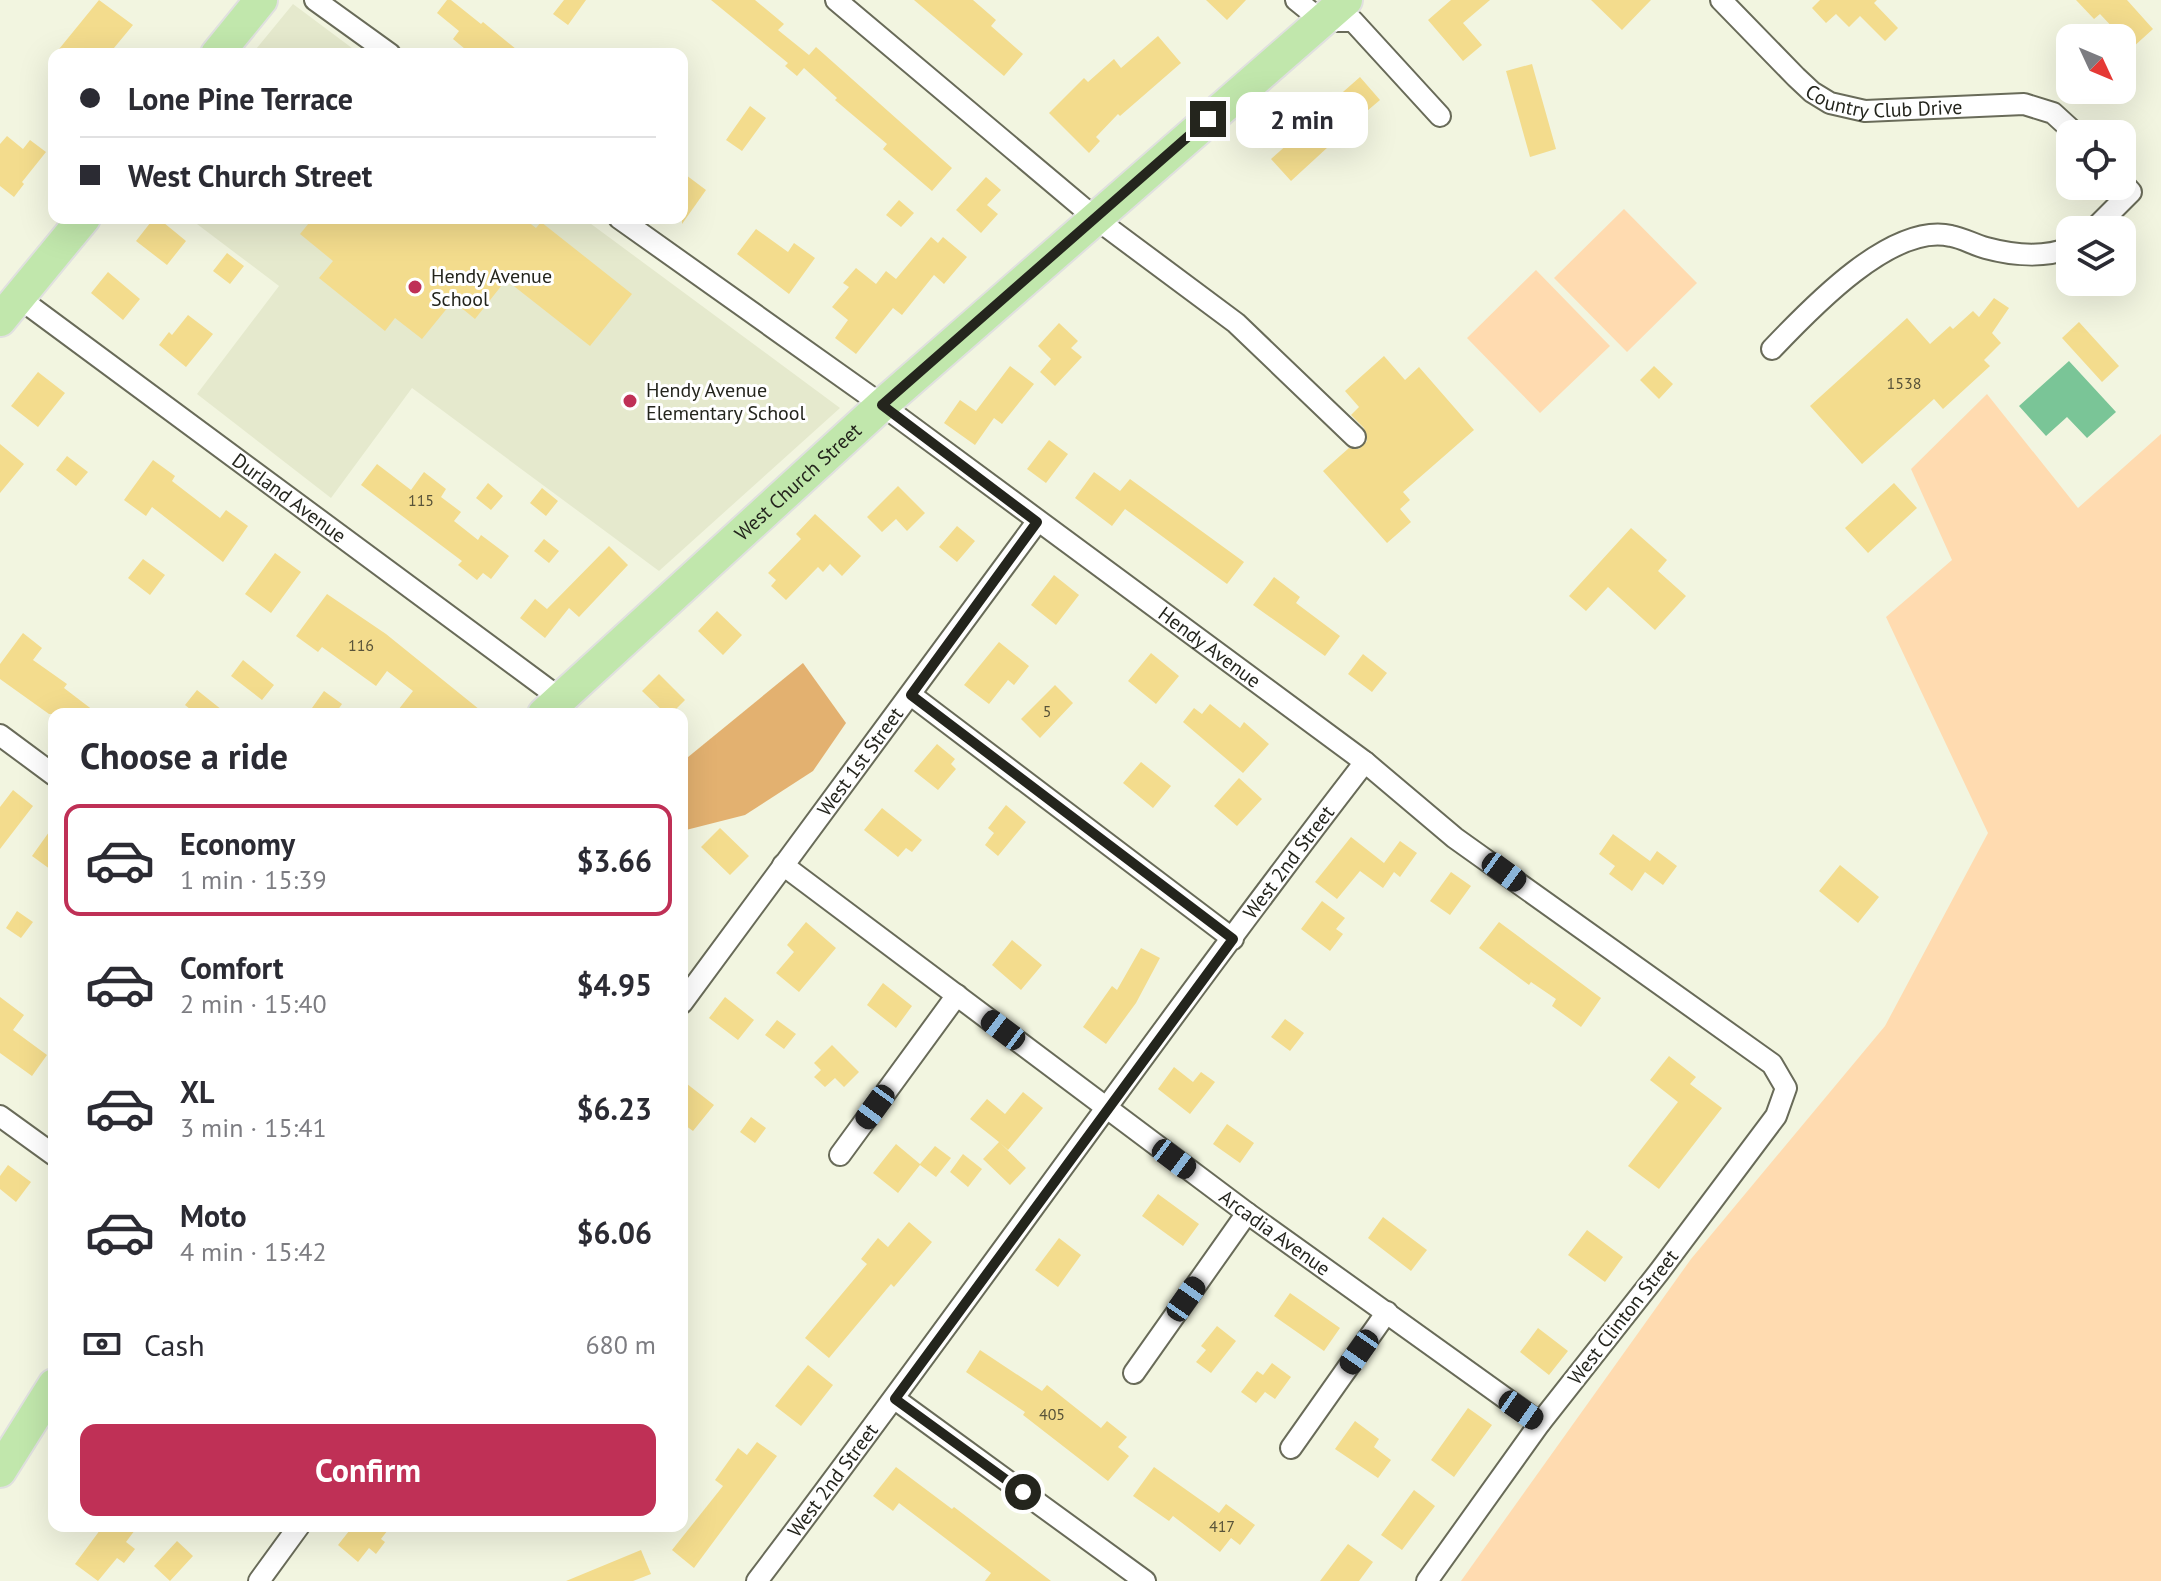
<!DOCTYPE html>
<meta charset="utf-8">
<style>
body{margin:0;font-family:"PT Sans",sans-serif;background:#f7f7f7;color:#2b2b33;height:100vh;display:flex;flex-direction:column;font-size:30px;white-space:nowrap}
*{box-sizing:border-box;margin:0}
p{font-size:26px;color:#7c7c81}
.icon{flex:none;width:44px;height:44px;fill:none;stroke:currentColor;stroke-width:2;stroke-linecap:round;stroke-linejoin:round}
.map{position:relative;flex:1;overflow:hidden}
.details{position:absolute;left:48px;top:708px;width:640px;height:824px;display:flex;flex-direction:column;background:#fff;border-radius:16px;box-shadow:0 8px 32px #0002}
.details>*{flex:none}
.hud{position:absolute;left:48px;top:48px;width:640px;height:176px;border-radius:16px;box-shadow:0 8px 32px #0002;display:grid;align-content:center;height:176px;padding:0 32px;background:#fff}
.needle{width:52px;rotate:134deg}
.fabs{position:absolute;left:2056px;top:24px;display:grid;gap:16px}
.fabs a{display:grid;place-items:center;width:80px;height:80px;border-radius:16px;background:#fff;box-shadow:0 8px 32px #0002;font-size:40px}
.end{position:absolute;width:36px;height:36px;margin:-18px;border:10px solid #24251d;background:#fff;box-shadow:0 0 0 4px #fff}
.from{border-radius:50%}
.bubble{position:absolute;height:56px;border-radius:16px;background:#fff;box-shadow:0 8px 32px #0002;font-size:26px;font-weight:600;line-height:56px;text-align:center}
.car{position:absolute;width:24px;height:48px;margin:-24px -12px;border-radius:10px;box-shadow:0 0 6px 2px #0007;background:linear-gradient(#222 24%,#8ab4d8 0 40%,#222 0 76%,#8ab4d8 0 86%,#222 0)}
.hud b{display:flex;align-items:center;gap:28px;height:76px;font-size:30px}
.hud b+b{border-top:2px solid #e1e1e2}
.hud i{width:20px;height:20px;background:#2b2b33}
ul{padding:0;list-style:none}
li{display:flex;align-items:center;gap:24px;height:112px;margin:0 16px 12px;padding:0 16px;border:4px solid transparent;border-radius:16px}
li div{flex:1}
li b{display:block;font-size:30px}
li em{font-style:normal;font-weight:600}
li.current{border-color:#bf3056}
li>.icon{width:72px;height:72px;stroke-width:1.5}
h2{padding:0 32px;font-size:36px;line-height:96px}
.pay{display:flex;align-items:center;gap:20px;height:88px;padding:0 32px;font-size:30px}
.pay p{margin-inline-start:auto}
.primary-button{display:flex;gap:16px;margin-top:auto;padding:16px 32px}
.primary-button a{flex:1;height:92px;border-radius:16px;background:#bf3056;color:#fff;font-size:32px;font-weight:600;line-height:92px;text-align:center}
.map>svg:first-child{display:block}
.built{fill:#e5e9cd}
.green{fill:#ffdbb0}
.forest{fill:#e3b170}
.water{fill:#7ac597}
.building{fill:#f3dc8d}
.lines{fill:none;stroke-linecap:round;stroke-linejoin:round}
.minor-casing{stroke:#696b59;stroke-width:24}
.primary-casing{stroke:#e0e0df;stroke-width:36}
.minor{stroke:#fff;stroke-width:20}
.primary{stroke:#c1e7ac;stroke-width:32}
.route{stroke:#24251d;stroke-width:10}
.poi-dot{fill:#bf3056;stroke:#fff;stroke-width:3}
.labels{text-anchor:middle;stroke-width:6;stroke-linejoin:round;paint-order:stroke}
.number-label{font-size:16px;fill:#585339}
.street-label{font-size:20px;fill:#24251d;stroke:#fff}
.poi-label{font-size:20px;fill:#24251d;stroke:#fff;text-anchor:start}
</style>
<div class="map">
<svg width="2161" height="1581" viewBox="0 0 2161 1581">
<rect width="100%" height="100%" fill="#f2f5e0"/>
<path class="built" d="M293,4L360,54H252Z
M189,218H583L840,408L659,571L412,388L331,498L197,394L279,286Z"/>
<path class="green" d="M1624,209L1697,283L1627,352L1554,278Z
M1536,270L1610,346L1540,413L1467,338Z
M1987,394L2078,508L2161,434V1581H1461L1691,1259L1885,1026L1988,833L1886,617L1952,560L1911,469Z"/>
<path class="forest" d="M803,663L846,723L813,771L745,815L682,831V762Z"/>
<path class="water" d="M2069,361L2116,412L2087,438L2067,417L2046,436L2019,406Z"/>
<path class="building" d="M99,0L133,25L109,54H55Z
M447,0H451L481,24L483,22L522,54H471L453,39L459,31L437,13Z
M564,0H586L568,25L553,14Z
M711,0H755L784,24L778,30L809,55L816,47L952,168L932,191L883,149L887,144L835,100L837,98L804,68L797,76L785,66L788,63Z
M914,0H973L996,20L991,26L1023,54L1004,76Z
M1206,0H1246L1227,20Z
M1451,0H1490L1463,23L1482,45L1463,61L1428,20Z
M1591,0H1651L1622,30Z
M1820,0H1877L1874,3L1898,28L1885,41L1860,16L1849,27L1836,14L1826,23L1812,8Z
M2076,0H2127L2153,29L2132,48L2100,14L2094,19Z
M1158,36L1181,63L1120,116L1118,114L1096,137L1100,141L1089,153L1049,113L1084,78L1088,82L1114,59L1121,68Z
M1532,64L1556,149L1530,157L1506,71Z
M1360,77L1380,100L1354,122L1335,99Z
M750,106L766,118L742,151L726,140Z
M1308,126L1328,147L1291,181L1271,159Z
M7,136L23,149L30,140L46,152L22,182L24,184L14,197L0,186V144Z
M682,172L706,190L682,224Z
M986,177L1001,190L987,205L998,214L981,233L956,210Z
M899,200L914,213L901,227L886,215Z
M154,218H158L186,241L167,265L136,241Z
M313,218H523L536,228L541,222L632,294L590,346L506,280L475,319L453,301L422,339L395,318L385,331L319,278L333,261L300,234Z
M756,229L788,252L794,243L815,258L789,294L737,254Z
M931,237L938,243L943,237L967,257L944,284L934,275L902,315L893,308L856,354L835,338L848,320L832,307L849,287L843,283L856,268L876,284L886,271L896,279Z
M227,253L244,266L230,284L213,271Z
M108,272L140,299L123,320L91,293Z
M1994,298L2009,308L1992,333L2001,343L1984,360L1990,366L1943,409L1934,399L1862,464L1810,406L1907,318L1930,344L1950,326L1953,329L1973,311L1979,317Z
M188,315L213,334L186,367L159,345L169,332L172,335Z
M2079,322L2119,366L2102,382L2062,338Z
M1059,323L1078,341L1071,348L1082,357L1055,386L1040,372L1051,359L1038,346Z
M1384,356L1405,380L1419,367L1474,430L1403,492L1410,500L1400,509L1411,522L1387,543L1323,471L1349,448L1359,449L1367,441L1364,428L1351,415L1359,407L1345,391Z
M1010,366L1034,384L1002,424L994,418L975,445L944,423L960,400L976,411Z
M1654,366L1673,384L1659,399L1640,380Z
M38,372L65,393L38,427L11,406Z
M1049,440L1068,454L1046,483L1027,469Z
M0,444L24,464L0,493Z
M67,456L88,472L76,486L56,470Z
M153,460L175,476L172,481L220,518L226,510L248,526L223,562L152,507L146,516L124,500Z
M377,464L411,490L424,472L446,489L441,497L461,512L454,521L478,540L481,535L509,556L491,579L483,573L477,580L458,565L462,561L361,485Z
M1094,472L1120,491L1130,479L1244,562L1227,584L1125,509L1112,526L1075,498Z
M488,483L503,496L491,510L476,498Z
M1894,483L1917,508L1868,553L1845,528Z
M898,486L925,513L907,531L896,519L882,532L867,517Z
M542,488L558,501L546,516L530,503Z
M815,514L861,556L842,576L830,564L823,572L818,567L786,600L771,586L776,580L768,573L801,539L796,534Z
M957,526L975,541L957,562L939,547Z
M1631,528L1667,560L1658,571L1686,596L1655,630L1608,587L1586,611L1569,596Z
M544,539L559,551L549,563L534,551Z
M609,546L628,565L579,617L569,608L545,638L520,618L535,599L547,609Z
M275,553L301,572L271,613L245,594Z
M143,559L165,575L150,595L128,578Z
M1054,575L1079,595L1056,625L1031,605Z
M1274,577L1300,597L1296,603L1340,636L1325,656L1253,605Z
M327,594L386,634L485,714H395L413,691L387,671L376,686L322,647L318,652L296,636Z
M717,611L742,635L723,655L698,631Z
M23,633L42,648L33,660L67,684L64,688L98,714H49L0,679V664Z
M999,642L1029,666L1014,685L1008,680L989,704L964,685Z
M1151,653L1179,676L1156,704L1128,681Z
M1363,654L1387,673L1372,692L1348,674Z
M243,660L274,685L262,700L231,676Z
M659,674L685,700L671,714H666L642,691Z
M1055,685L1073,703L1040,738L1021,719Z
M197,690L227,714H196L185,705Z
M324,691L342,704L335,714H321L312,708Z
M1210,704L1240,728L1244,722L1269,744L1243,773L1183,722L1194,708L1202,714Z
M937,744L955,759L951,764L956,769L938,790L914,771Z
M1141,762L1171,786L1153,808L1123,783Z
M1239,778L1262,799L1237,826L1214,806Z
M13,790L33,806L0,849V807Z
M1006,805L1026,822L998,856L985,845L994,833L988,828Z
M882,808L922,840L912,852L906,848L898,857L864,830Z
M54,825V872L32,856Z
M720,828L749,856L730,875L701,847Z
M1613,834L1650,861L1657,851L1677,866L1663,885L1645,872L1632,891L1609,874L1615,866L1599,854Z
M1351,837L1384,863L1400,841L1417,853L1400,877L1394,872L1383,888L1360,871L1337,899L1315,882Z
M1840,865L1879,897L1858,923L1819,891Z
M1451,872L1471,886L1450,915L1430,901Z
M1322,901L1345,918L1336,929L1343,934L1330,951L1301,929Z
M17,911L33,922L21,938L6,928Z
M806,922L836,948L799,992L776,973L794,952L787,945Z
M1499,922L1601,998L1581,1027L1552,1006L1556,999L1531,982L1529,985L1479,948Z
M1012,940L1042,965L1021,990L992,965Z
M1141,948L1160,958L1136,1003L1106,1044L1083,1027L1112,986L1117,990Z
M883,983L912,1006L896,1028L867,1005Z
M0,997L24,1015L13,1030L47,1055L32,1076L0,1053Z
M725,997L754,1020L738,1040L709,1018Z
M1285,1019L1304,1033L1290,1051L1271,1037Z
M777,1020L796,1034L784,1049L765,1035Z
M832,1045L859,1072L844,1087L835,1078L825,1087L814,1077L821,1070L814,1063Z
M1669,1056L1696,1077L1690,1084L1722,1108L1659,1189L1628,1166L1678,1102L1650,1080Z
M1174,1067L1193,1082L1201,1072L1215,1082L1190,1114L1158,1089Z
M682,1080L714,1105L693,1131L682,1123Z
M1023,1092L1043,1108L1008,1150L1000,1143L1026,1168L1010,1185L983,1159L999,1142L970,1119L987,1099L1005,1114Z
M751,1117L766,1128L755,1143L740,1132Z
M1227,1124L1254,1143L1240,1163L1213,1144Z
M896,1144L920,1164L935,1146L951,1158L936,1177L920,1165L898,1193L873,1173Z
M963,1154L982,1169L968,1187L950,1172Z
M8,1165L31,1182L16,1202L0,1189V1176Z
M1158,1194L1199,1224L1183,1246L1142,1216Z
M1383,1217L1427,1250L1411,1271L1368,1238Z
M909,1222L932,1242L894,1287L891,1284L829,1358L805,1338L867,1264L861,1259L878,1238L888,1247Z
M1587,1230L1623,1257L1605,1282L1568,1255Z
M1059,1238L1081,1255L1058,1287L1035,1270Z
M1290,1293L1340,1328L1324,1351L1274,1316Z
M1217,1326L1236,1341L1211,1373L1196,1362L1206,1350L1201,1346Z
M1538,1328L1568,1351L1549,1375L1520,1352Z
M980,1350L1042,1391L1047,1385L1101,1428L1107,1421L1127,1437L1118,1447L1129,1456L1108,1481L1023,1415L1025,1412L966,1372Z
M1272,1363L1291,1377L1275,1399L1265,1392L1256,1403L1241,1392L1257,1371L1263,1375Z
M808,1365L833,1385L801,1426L775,1406Z
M1468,1408L1492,1425L1454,1477L1431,1460Z
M1355,1421L1379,1439L1374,1447L1391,1460L1378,1478L1335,1449Z
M757,1442L777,1456L694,1568L672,1550L723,1486L715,1480L738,1448L747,1455Z
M896,1467L952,1509L954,1507L1051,1581H985L991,1573L899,1503L893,1511L873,1496Z
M1154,1467L1219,1513L1226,1504L1255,1525L1240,1545L1231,1538L1220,1552L1173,1516L1169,1521L1133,1496Z
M1414,1490L1435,1506L1402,1550L1381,1535Z
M103,1526H138L126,1542L135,1549L124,1563L117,1558L98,1581L75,1564Z
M353,1526H391L381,1539L385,1542L376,1554L369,1548L358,1562L338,1545Z
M177,1541L193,1556L170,1581L154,1566Z
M1348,1544L1373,1562L1359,1581H1320Z
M641,1550L651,1574L633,1581H566Z"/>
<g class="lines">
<g class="minor-casing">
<g id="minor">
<path d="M315,0L390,54"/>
<path d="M836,0L1095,218L1236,323L1355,437"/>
<path d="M1296,0L1322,21H1353L1440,116"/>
<path id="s1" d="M1721,0L1796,77L1812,92L1830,103L1865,111L2024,104L2053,113L2076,134"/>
<path id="s2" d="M619,218L882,405L1365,762L1455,838L1772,1064L1786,1088L1776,1116L1659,1272L1540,1423L1427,1581"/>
<path d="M2093,230L2131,192L2122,182"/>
<path id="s3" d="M19,298L561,699"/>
<path d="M1772,349C1810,309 1892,222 1951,236C1963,238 1974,245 1986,248C2012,255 2044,258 2070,248"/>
<path d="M911,695L1233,939"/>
<path d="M0,735L54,775"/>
<path id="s4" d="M783,865L1247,1213L1540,1423"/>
<path id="s5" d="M682,1003L1037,522"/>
<path d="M0,1116L54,1155"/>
<path d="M840,1155L957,995"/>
<path d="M1134,1373L1247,1213"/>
<path d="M895,1399L1145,1581"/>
<path d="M1291,1448L1387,1312"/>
<path d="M259,1581L299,1526"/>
<path id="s6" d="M757,1581C963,1310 1157,1031 1365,762"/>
</g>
</g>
<g class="primary-casing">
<g id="primary">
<path d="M217,54L261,0"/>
<path d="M0,320L84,218"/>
<path id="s7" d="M544,714L882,405L1346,0"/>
<path d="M0,1471L54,1385"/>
</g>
</g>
<use href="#minor" class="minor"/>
<use href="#primary" class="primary"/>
</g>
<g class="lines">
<path class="route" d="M1023,1492L895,1399L1233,939L911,695L1037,522L882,405L1208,119"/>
</g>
<g class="poi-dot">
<circle cx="415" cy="287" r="8"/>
<circle cx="630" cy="401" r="8"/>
</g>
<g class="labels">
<g class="number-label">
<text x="1904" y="389">1538</text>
<text x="421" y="506">115</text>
<text x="361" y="651">116</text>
<text x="1047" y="717">5</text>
<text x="1052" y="1420">405</text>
<text x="1222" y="1532">417</text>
</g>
<g class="street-label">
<text dy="7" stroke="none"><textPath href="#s1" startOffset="204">Country Club Drive</textPath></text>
<text dy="7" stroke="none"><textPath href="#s7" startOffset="344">West Church Street</textPath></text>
<text dy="7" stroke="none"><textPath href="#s3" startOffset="336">Durland Avenue</textPath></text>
<text dy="7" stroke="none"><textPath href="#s2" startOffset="730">Hendy Avenue</textPath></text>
<text dy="7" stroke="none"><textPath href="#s5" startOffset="300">West 1st Street</textPath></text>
<text dy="7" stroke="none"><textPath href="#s6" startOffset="894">West 2nd Street</textPath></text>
<text dy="7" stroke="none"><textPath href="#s4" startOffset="614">Arcadia Avenue</textPath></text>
<text transform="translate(1623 1317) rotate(-52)" y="7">West Clinton Street</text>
<text dy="7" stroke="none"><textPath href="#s6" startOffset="126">West 2nd Street</textPath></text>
</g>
<g class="poi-label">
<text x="431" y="283">Hendy Avenue<tspan x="431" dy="23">School</tspan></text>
<text x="646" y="397">Hendy Avenue<tspan x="646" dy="23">Elementary School</tspan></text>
</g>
</g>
</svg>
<div class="fabs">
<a><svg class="needle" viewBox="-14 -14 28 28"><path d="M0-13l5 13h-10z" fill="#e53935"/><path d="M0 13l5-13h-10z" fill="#7c7c81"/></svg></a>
<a><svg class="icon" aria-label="locate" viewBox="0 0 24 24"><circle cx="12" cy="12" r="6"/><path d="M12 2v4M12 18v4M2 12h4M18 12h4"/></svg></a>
<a><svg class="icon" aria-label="layers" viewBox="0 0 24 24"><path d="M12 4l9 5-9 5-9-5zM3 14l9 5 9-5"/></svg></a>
</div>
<i class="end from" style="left:1023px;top:1492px"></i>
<i class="end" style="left:1208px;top:119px"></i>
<div class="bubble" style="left:1236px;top:92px;width:132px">2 min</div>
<i class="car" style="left:1504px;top:872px;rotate:126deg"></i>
<i class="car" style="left:1003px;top:1030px;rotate:307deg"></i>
<i class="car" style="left:875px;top:1107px;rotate:216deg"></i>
<i class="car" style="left:1174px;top:1159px;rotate:127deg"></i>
<i class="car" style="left:1186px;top:1299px;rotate:35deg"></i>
<i class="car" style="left:1359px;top:1352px;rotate:215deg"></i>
<i class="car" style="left:1521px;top:1410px;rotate:125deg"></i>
<div class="hud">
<b><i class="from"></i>Lone Pine Terrace</b>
<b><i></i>West Church Street</b>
</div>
<section class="details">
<h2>Choose a ride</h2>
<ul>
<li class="current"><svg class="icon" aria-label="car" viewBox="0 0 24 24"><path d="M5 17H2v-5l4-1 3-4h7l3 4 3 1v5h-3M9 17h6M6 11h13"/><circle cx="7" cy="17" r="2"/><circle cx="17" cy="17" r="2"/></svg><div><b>Economy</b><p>1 min · 15:39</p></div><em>$3.66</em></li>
<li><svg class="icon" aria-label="car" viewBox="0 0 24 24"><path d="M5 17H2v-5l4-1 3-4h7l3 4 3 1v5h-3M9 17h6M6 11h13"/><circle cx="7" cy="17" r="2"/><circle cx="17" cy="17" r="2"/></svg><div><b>Comfort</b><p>2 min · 15:40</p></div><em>$4.95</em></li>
<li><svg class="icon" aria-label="car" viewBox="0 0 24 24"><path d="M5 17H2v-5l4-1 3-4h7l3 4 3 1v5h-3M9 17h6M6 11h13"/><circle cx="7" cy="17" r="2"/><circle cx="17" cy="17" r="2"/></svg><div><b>XL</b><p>3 min · 15:41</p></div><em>$6.23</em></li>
<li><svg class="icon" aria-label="car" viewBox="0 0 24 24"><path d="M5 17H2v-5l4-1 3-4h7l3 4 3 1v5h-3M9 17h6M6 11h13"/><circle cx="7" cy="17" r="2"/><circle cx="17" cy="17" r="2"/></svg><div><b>Moto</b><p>4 min · 15:42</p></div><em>$6.06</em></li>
</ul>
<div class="pay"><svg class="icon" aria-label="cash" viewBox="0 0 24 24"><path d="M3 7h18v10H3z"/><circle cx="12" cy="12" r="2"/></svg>Cash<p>680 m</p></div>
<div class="primary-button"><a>Confirm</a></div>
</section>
</div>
